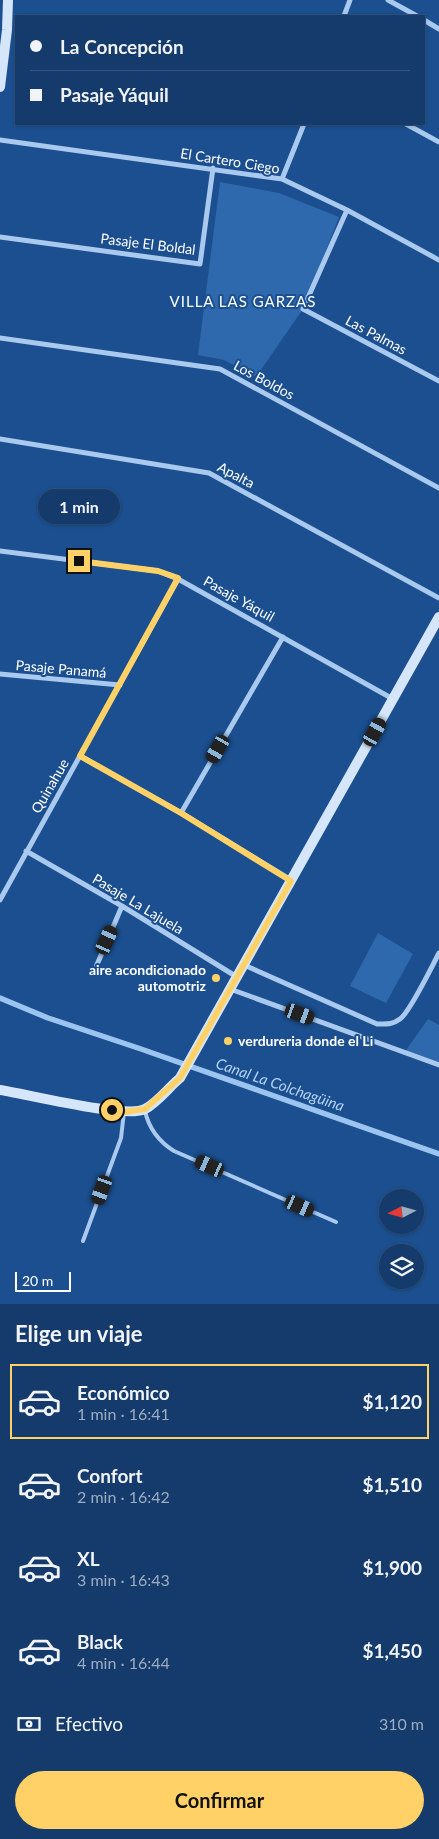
<!DOCTYPE html>
<html lang="es">
<meta charset="utf-8">
<style>
body{margin:0;font-family:Lato,sans-serif;background:#214673;color:#f1f3f6;height:100vh;display:flex;flex-direction:column;font-size:19px;white-space:nowrap}
*{box-sizing:border-box;margin:0}
p{font-size:16px;color:#9dadc1}
.icon{flex:none;width:28px;height:28px;fill:none;stroke:currentColor;stroke-width:2;stroke-linecap:round;stroke-linejoin:round}
.map{position:relative;height:1304px;overflow:hidden}
.drawer{display:flex;flex-direction:column;background:#143b6b;flex:1}
.drawer>*{flex:none}
.banner{position:absolute;left:15px;top:15px;width:410px;height:110px;border-radius:0px;box-shadow:0 1px 4px #0004,0 0 0 1px #33557e;display:grid;align-content:center;height:110px;padding:0 15px;background:#143b6b}
.needle{width:32px;rotate:264deg}
.tools{position:absolute;left:379px;top:1189px;display:grid;gap:10px}
.tools a{display:grid;place-items:center;width:45px;height:45px;border-radius:50%;background:#143b6b;box-shadow:0 1px 4px #0004,0 0 0 1px #33557e;font-size:25px}
.scale{position:absolute;left:15px;bottom:12px;width:56px;box-sizing:border-box;padding-left:5px;border:2px solid #fff;border-top:0;font-size:14px;line-height:18px;white-space:nowrap;color:#fff;-webkit-text-stroke:4px #1b4f8f;paint-order:stroke}
.end{position:absolute;width:22px;height:22px;margin:-11px;border:6px solid #ffd166;background:#111;box-shadow:0 0 0 2px #111}
.from{border-radius:50%}
.bubble{position:absolute;height:35px;border-radius:18px;background:#143b6b;box-shadow:0 1px 4px #0004,0 0 0 1px #33557e;font-size:16px;font-weight:700;line-height:35px;text-align:center}
.car{position:absolute;width:15px;height:30px;margin:-15px -8px;border-radius:6px;box-shadow:0 0 4px 1px #0007;background:linear-gradient(#222 24%,#8ab4d8 0 40%,#222 0 76%,#8ab4d8 0 86%,#222 0)}
.banner b{display:flex;align-items:center;gap:18px;height:48px;font-size:19px}
.banner b+b{border-top:1px solid #33557e}
.banner i{width:12px;height:12px;background:#f1f3f6}
ul{padding:0;list-style:none}
li{display:flex;align-items:center;gap:15px;height:75px;margin:0 10px 8px;padding:0 5px;border:2px solid transparent;border-radius:0px}
li div{flex:1}
li b{display:block;font-size:19px}
li em{font-style:normal;font-weight:700}
li.current{border-color:#ffd166}
li>.icon{width:45px;height:45px;stroke-width:1.5}
h2{padding:0 15px;font-size:22px;line-height:60px}
.pay{display:flex;align-items:center;gap:12px;height:55px;padding:0 15px;font-size:19px}
.pay p{margin-inline-start:auto}
.button{display:flex;gap:10px;margin-top:auto;padding:10px 15px}
.button a{flex:1;height:58px;border-radius:30px;background:#ffd166;color:#111;font-size:20px;font-weight:700;line-height:58px;text-align:center}
.map>svg:first-child{display:block}
.green{fill:#2e69ad}
.lines{fill:none;stroke-linecap:round;stroke-linejoin:round}
.stream{stroke:#9cc4f0;stroke-width:5.5}
.lane{stroke:#a9c9ee;stroke-width:4}
.street{stroke:#a9c9ee;stroke-width:5}
.secondary{stroke:#d6e6fa;stroke-width:10}
.route{stroke:#ffd166;stroke-width:6}
.poi-dot{fill:#ffd166;stroke:#1b4f8f;stroke-width:2}
.labels{text-anchor:middle;stroke-width:4;stroke-linejoin:round;paint-order:stroke}
.street-label{font-size:14px;fill:#fff;stroke:#1b4f8f}
.poi-label{font-size:14px;font-weight:bold;fill:#fff;stroke:#1b4f8f;text-anchor:end}
.neighbourhood-label{font-size:15px;letter-spacing:1px;fill:#fff;stroke:#1b4f8f}
.water-label{font-size:15px;font-style:italic;fill:#b5d3f5;stroke:#1b4f8f}
</style>
<div class="map">
<svg width="439" height="1304" viewBox="0 0 439 1304">
<rect width="100%" height="100%" fill="#1b4f8f"/>
<path class="green" d="M220,182L279,193L339,217L303,309L256,377L224,360L198,355Z
M378,933L413,954L386,1003L350,986Z
M428,1019L439,1025V1062L404,1053Z"/>
<g class="lines">
<path class="stream" d="M0,998L48,1018L141,1049L439,1154"/>
<path class="lane" d="M145,1111C149,1129 158,1141 174,1151L336,1222
M83,1241L121,1138L124,1112"/>
<path class="street" d="M388,0L417,16
M344,16L350,0
M424,20L439,29
M406,124L439,142
M0,140L282,179L347,210L439,260
M282,179L304,124
M347,210L303,309L439,381
M0,237L200,264L213,168
M0,338L220,369L439,488
M0,439L209,473L439,598
M0,551L158,571L178,579L393,699
M0,674L120,685
M80,756L181,813L291,880
M181,813L283,637
M26,851L122,906L237,977
M0,900L178,579
M244,965L377,1024C386,1024 392,1025 400,1019C410,1012 432,966 439,953
M93,974L122,906
M230,989L439,1065"/>
<path class="secondary" d="M0,87L7,30L8,0
M0,1090C26,1094 126,1119 145,1109C158,1102 169,1087 180,1078L439,617"/>
</g>
<g class="lines">
<path class="route" d="M79,561L158,571L178,578L80,756L181,813L291,881L180,1078L145,1109L124,1112L112,1110"/>
</g>
<g class="poi-dot">
<circle cx="216" cy="978" r="5"/>
<circle cx="228" cy="1041" r="5"/>
</g>
<g class="labels">
<g class="street-label">
<text transform="translate(230 161) rotate(9)" y="5">El Cartero Ciego</text>
<text transform="translate(148 244) rotate(7)" y="5">Pasaje El Boldal</text>
<text transform="translate(376 335) rotate(28)" y="5">Las Palmas</text>
<text transform="translate(264 380) rotate(28)" y="5">Los Boldos</text>
<text transform="translate(236 475) rotate(28)" y="5">Apalta</text>
<text transform="translate(239 599) rotate(29)" y="5">Pasaje Yáquil</text>
<text transform="translate(61 669) rotate(5)" y="5">Pasaje Panamá</text>
<text transform="translate(50 786) rotate(-60)" y="5">Quinahue</text>
<text transform="translate(138 904) rotate(31)" y="5">Pasaje La Lajuela</text>
</g>
<g class="poi-label">
<text x="206" y="975">aire acondicionado<tspan x="206" dy="16">automotriz</tspan></text>
<text x="238" y="1046" text-anchor="start">verdureria donde el Li</text>
</g>
<g class="neighbourhood-label">
<text x="243" y="307">VILLA LAS GARZAS</text>
</g>
<g class="water-label">
<text transform="translate(280 1085) rotate(19)" y="5">Canal La Colchagüina</text>
</g>
</g>
</svg>
<div class="tools">
<a><svg class="needle" viewBox="-14 -14 28 28"><path d="M0-13l5 13h-10z" fill="#e53935"/><path d="M0 13l5-13h-10z" fill="#9dadc1"/></svg></a>
<a><svg class="icon" aria-label="layers" viewBox="0 0 24 24"><path d="M12 4l9 5-9 5-9-5zM3 14l9 5 9-5"/></svg></a>
</div>
<div class="scale">20 m</div>
<i class="end from" style="left:112px;top:1110px"></i>
<i class="end" style="left:79px;top:561px"></i>
<div class="bubble" style="left:38px;top:489px;width:82px">1 min</div>
<i class="car" style="left:375px;top:732px;rotate:29deg"></i>
<i class="car" style="left:218px;top:749px;rotate:210deg"></i>
<i class="car" style="left:107px;top:940px;rotate:24deg"></i>
<i class="car" style="left:300px;top:1014px;rotate:110deg"></i>
<i class="car" style="left:210px;top:1166px;rotate:294deg"></i>
<i class="car" style="left:102px;top:1190px;rotate:200deg"></i>
<i class="car" style="left:300px;top:1206px;rotate:114deg"></i>
<div class="banner">
<b><i class="from"></i>La Concepción</b>
<b><i></i>Pasaje Yáquil</b>
</div>
</div>
<section class="drawer">
<h2>Elige un viaje</h2>
<ul>
<li class="current"><svg class="icon" aria-label="car" viewBox="0 0 24 24"><path d="M5 17H2v-5l4-1 3-4h7l3 4 3 1v5h-3M9 17h6M6 11h13"/><circle cx="7" cy="17" r="2"/><circle cx="17" cy="17" r="2"/></svg><div><b>Económico</b><p>1 min · 16:41</p></div><em>$1,120</em></li>
<li><svg class="icon" aria-label="car" viewBox="0 0 24 24"><path d="M5 17H2v-5l4-1 3-4h7l3 4 3 1v5h-3M9 17h6M6 11h13"/><circle cx="7" cy="17" r="2"/><circle cx="17" cy="17" r="2"/></svg><div><b>Confort</b><p>2 min · 16:42</p></div><em>$1,510</em></li>
<li><svg class="icon" aria-label="car" viewBox="0 0 24 24"><path d="M5 17H2v-5l4-1 3-4h7l3 4 3 1v5h-3M9 17h6M6 11h13"/><circle cx="7" cy="17" r="2"/><circle cx="17" cy="17" r="2"/></svg><div><b>XL</b><p>3 min · 16:43</p></div><em>$1,900</em></li>
<li><svg class="icon" aria-label="car" viewBox="0 0 24 24"><path d="M5 17H2v-5l4-1 3-4h7l3 4 3 1v5h-3M9 17h6M6 11h13"/><circle cx="7" cy="17" r="2"/><circle cx="17" cy="17" r="2"/></svg><div><b>Black</b><p>4 min · 16:44</p></div><em>$1,450</em></li>
</ul>
<div class="pay"><svg class="icon" aria-label="cash" viewBox="0 0 24 24"><path d="M3 7h18v10H3z"/><circle cx="12" cy="12" r="2"/></svg>Efectivo<p>310 m</p></div>
<div class="button"><a>Confirmar</a></div>
</section>
